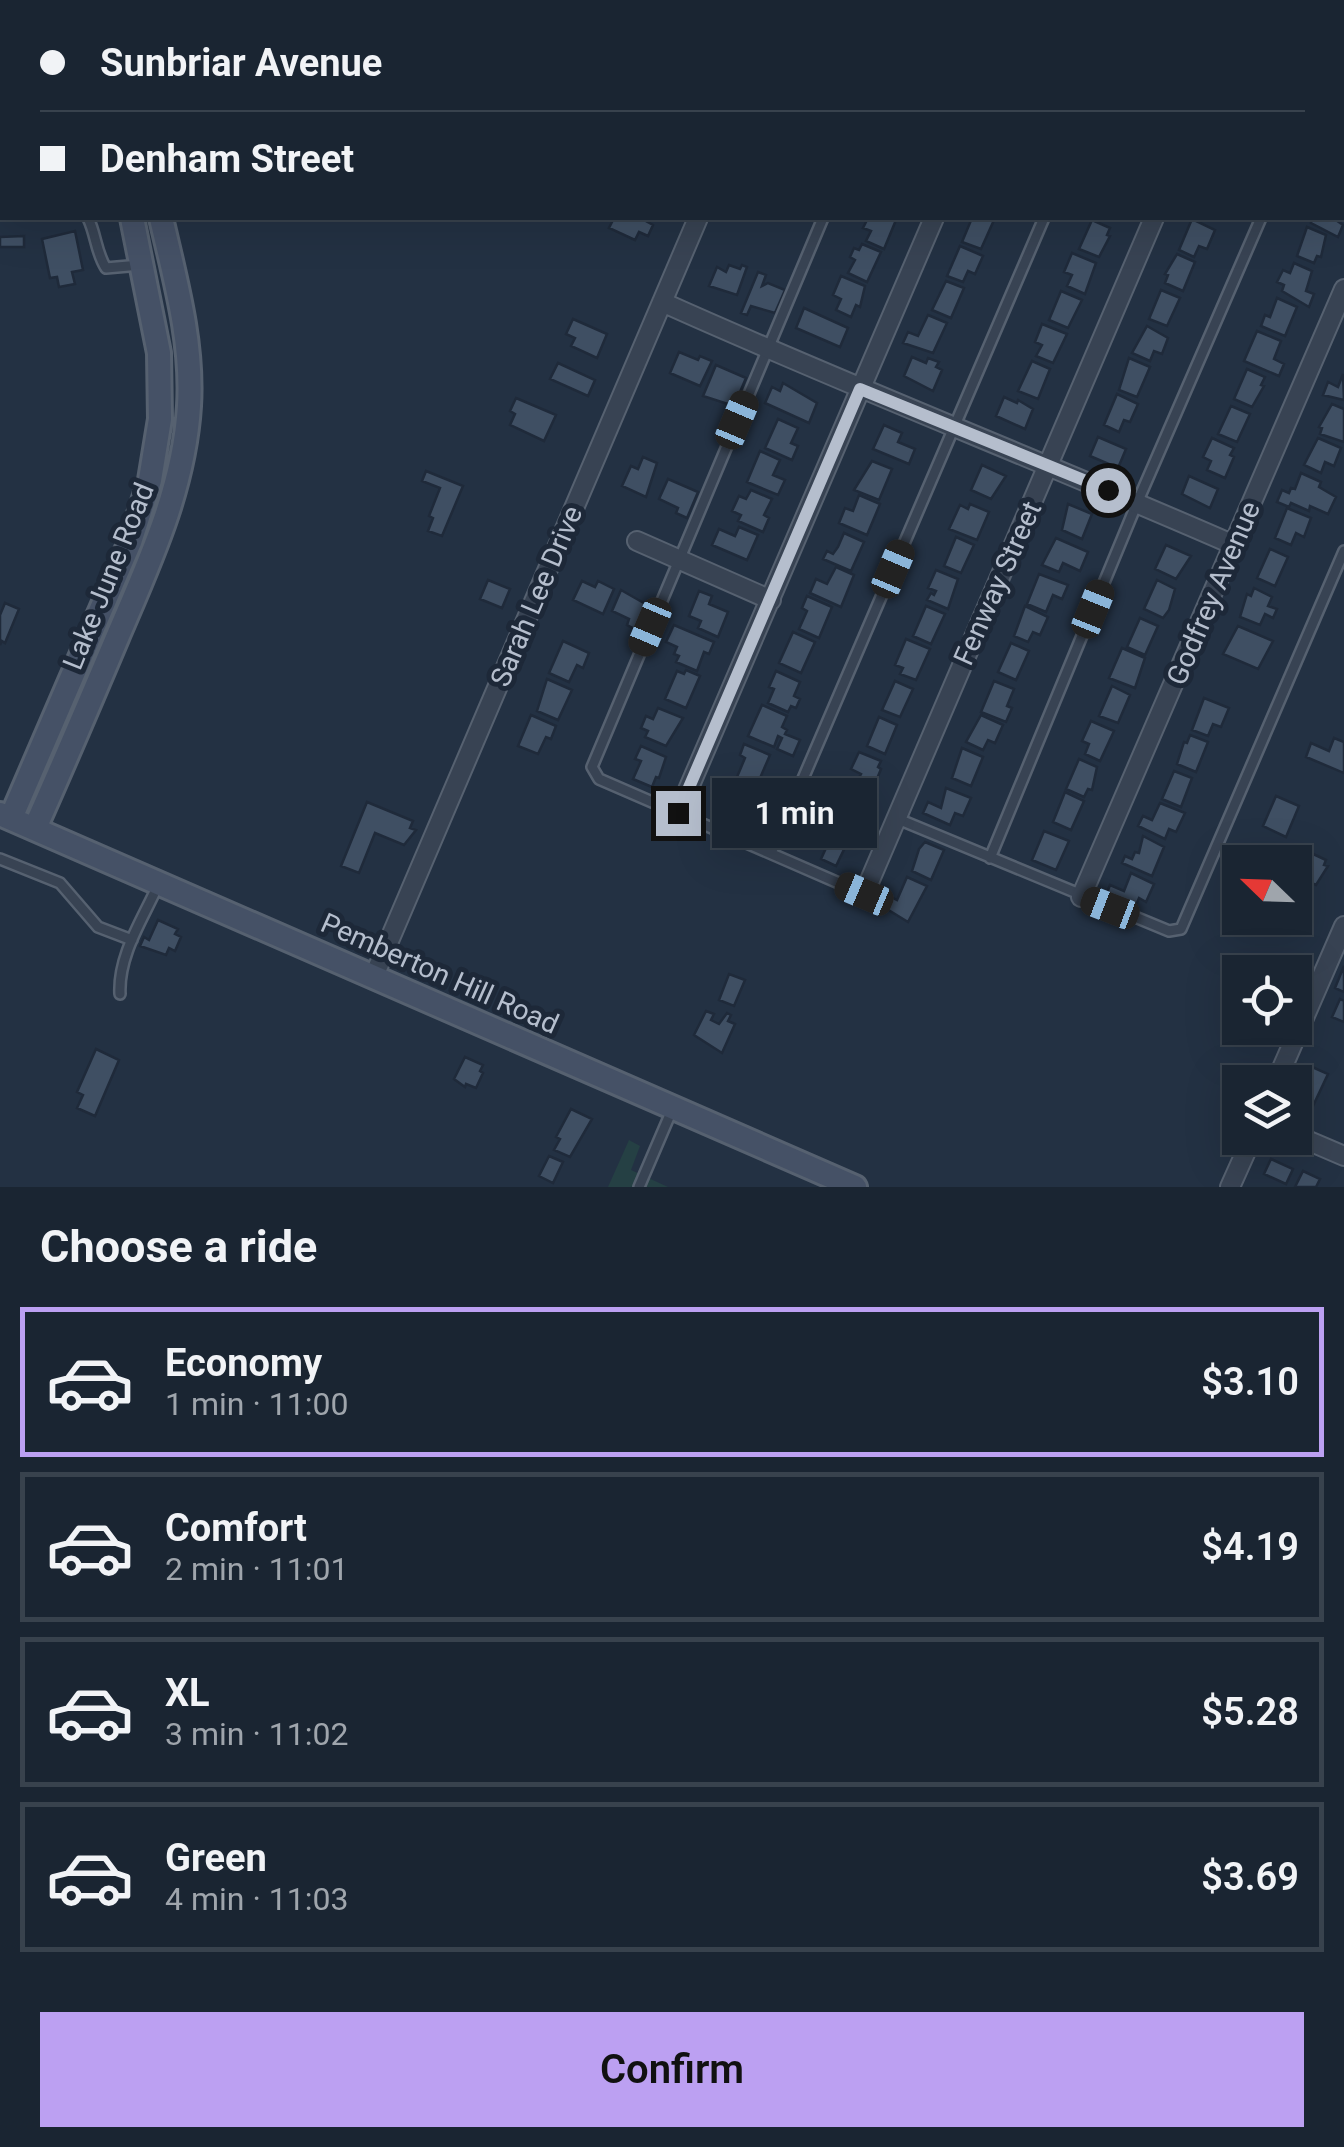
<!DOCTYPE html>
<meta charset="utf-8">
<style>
body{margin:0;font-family:Roboto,sans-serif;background:#232d3a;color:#f1f3f6;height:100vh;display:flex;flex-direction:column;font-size:38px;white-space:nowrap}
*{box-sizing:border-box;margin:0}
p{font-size:32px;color:#9fa5ac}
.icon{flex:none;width:55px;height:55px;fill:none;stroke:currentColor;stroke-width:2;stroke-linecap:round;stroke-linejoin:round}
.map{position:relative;height:1187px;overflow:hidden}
.sheet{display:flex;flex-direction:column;background:#1a2532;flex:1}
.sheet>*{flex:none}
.banner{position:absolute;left:0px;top:0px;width:1345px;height:220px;box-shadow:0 10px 40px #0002,0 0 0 2px #38424d;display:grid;align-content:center;height:220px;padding:0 40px;background:#1a2532}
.needle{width:65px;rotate:293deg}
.buttons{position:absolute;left:1222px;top:845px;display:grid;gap:20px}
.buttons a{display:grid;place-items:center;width:90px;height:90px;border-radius:0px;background:#1a2532;box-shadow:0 10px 40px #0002,0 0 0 2px #38424d;font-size:50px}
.end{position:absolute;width:45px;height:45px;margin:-22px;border:12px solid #b5becd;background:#111;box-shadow:0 0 0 5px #111}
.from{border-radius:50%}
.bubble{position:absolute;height:70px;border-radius:0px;background:#1a2532;box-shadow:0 10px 40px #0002,0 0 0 2px #38424d;font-size:32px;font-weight:600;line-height:70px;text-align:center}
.car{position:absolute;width:30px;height:60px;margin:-30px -15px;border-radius:12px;box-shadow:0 0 8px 2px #0007;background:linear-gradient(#222 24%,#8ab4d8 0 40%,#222 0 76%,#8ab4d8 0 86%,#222 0)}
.banner b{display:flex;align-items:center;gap:35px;height:95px;font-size:38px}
.banner b+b{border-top:2px solid #38424d}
.banner i{width:25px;height:25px;background:#f1f3f6}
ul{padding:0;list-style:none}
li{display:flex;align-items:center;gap:30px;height:150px;margin:0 20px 15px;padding:0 20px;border:5px solid #38424d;border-radius:0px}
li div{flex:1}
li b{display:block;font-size:38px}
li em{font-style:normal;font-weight:600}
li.selected{border-color:#bca0f2}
li>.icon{width:90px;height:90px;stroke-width:1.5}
h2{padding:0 40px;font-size:45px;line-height:120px}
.cta{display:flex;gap:20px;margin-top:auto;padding:20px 40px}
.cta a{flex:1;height:115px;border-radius:0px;background:#bca0f2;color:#111;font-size:40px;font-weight:600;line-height:115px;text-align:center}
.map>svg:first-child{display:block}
.green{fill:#254044}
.building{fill:#3f4f63;stroke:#1f2a3a;stroke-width:2.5}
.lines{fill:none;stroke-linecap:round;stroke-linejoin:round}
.lane-casing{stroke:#566170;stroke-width:14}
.street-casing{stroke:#566170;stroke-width:22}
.secondary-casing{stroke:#566170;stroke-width:28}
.lane{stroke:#384353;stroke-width:9}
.street{stroke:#384353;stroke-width:18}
.secondary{stroke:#455166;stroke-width:22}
.route{stroke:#b5becd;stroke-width:12}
.labels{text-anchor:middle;stroke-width:10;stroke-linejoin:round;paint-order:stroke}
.street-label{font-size:28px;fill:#b5becd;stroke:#1d2838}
</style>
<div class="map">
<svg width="1344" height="1187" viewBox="0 0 1344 1187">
<rect width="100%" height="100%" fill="#233143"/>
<path class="green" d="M629,1140L640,1146L631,1170L668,1187H608Z"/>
<path class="building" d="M614,218H645L644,220L653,225L648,236L639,232L635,240L609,228Z
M868,218L896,220L884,249L866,241L871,231L863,228Z
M972,218L994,220L981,249L962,242Z
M1313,218H1333L1343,225L1338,237L1311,223Z
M1192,219L1215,230L1207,249L1199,246L1194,257L1179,250Z
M1092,220L1110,228L1107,235L1110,236L1099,257L1079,249Z
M1307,227L1326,235L1321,257L1317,256L1314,263L1297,256Z
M75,231L83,270L72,272L75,284L59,287L57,277L50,278L42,239Z
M24,236V247H0V237Z
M862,244L881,252L867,282L848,273L855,260L850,257L854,248L859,250Z
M960,246L983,256L975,274L968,271L963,282L947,276Z
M1072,253L1096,263L1085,294L1067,286L1072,275L1064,272Z
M1177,254L1195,262L1183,291L1165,283L1168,275L1165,274Z
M1294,263L1312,271L1306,291L1314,294L1309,307L1282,291L1284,285L1277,282L1283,270L1290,273Z
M729,265L740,269L742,265L747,267L737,295L709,286L717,267L726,272Z
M758,272L766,275L762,286L768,283L785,290L775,313L751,306L747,315L741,313Z
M841,276L865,286L860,307L856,305L851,317L836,310L841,299L833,295Z
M946,281L964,288L951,318L932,310Z
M1161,290L1180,298L1167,326L1149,319Z
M1061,291L1082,300L1068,328L1049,320Z
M1277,298L1297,307L1285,336L1261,326L1265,315L1270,317Z
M804,308L848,328L840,347L796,328Z
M928,315L947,323L933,353L903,343L908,332L918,336Z
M573,319L607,334L597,358L571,346L575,338L566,334Z
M1042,324L1067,334L1053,363L1036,356L1042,345L1035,342Z
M1147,326L1168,338L1162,354L1154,351L1150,361L1132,353Z
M1257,331L1281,341L1274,359L1284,364L1279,376L1244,361Z
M679,352L698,360L700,356L712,361L700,386L670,373Z
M912,357L926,363L928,358L939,362L936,367L942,370L933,391L904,376Z
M1129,358L1150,367L1137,397L1119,390Z
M1032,361L1050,369L1038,399L1018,391Z
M558,363L595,380L588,396L550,379Z
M716,365L746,378L734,406L703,396Z
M1247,369L1265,377L1261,385L1264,386L1252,407L1234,399Z
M1343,374L1344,400L1323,395L1328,382L1338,387Z
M783,383L817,403L809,423L765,403L772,387L780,391Z
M1117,394L1138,404L1130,422L1124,420L1119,432L1104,425Z
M1004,397L1017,403L1018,400L1033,409L1025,429L996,416Z
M516,398L556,415L544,441L510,425L515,414L510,411Z
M1332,404L1344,409V442L1320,434L1322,428L1319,427Z
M1231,406L1250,414L1237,442L1218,434Z
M778,419L798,428L791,443L798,446L792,460L765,448Z
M884,425L902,433L898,442L915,449L909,464L873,449Z
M1098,437L1126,449L1118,468L1090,456Z
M1212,438L1234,448L1230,455L1234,457L1225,478L1207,470L1211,461L1203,457Z
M1318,438L1341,448L1334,466L1325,462L1321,473L1304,465Z
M760,451L780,460L773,475L785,480L778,495L747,482Z
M643,457L657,463L646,497L622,486L631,466L638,469Z
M872,461L892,469L879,500L854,490Z
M982,465L1006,476L991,499L971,490Z
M426,471L463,486L442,536L428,531L433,518L429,516L440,488L422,481Z
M1301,473L1321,482L1319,487L1336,497L1328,514L1310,506L1309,511L1291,503L1289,507L1277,502L1282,490L1289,493L1291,488L1295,489Z
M1189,476L1218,489L1210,508L1182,494Z
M668,479L698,492L687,518L676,513L678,508L659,499Z
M751,490L772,499L764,515L769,518L763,532L738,521L741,515L732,511L739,496L746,499Z
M859,495L880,504L867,535L839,523L845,508L853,511Z
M970,504L989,512L977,540L949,529L960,505L968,509Z
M1068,504L1092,514L1082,539L1062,530Z
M1287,508L1311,518L1304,537L1296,533L1291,545L1275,538Z
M739,527L758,535L747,560L712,545L719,529L735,536Z
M844,533L864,542L851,571L823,559L827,551L833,554L838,547Z
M956,537L974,545L961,573L944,566Z
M1056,538L1088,552L1080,571L1063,563L1059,572L1042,565Z
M1166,545L1191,556L1176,579L1155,569Z
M1270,549L1288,557L1275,586L1257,578Z
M836,567L854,575L841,607L810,593L816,579L827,584Z
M936,570L958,579L948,609L927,600L931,593L934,595L936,591L928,588Z
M1039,574L1068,585L1062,599L1053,595L1046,612L1027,604Z
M488,580L510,589L502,608L480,599Z
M1157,580L1175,589L1169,610L1163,618L1144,609Z
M582,581L595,587L598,581L614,589L603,614L573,600Z
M1254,588L1272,597L1268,606L1277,609L1273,618L1265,614L1260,625L1240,617L1247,594L1251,596Z
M621,590L649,606L639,631L627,625L629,619L612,611Z
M699,591L712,596L709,604L728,612L718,637L698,628L701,621L689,616Z
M807,596L832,607L819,638L799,629L807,611L802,608Z
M5,603L19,609L5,643L2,641L0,645V615Z
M926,606L945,614L931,644L913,636Z
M1025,606L1048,617L1040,635L1033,632L1028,642L1014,636Z
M1140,618L1158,626L1145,655L1127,647Z
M674,625L714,642L709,654L704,652L697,671L676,662L679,656L674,654L677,647L666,642Z
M1238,626L1273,641L1258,669L1223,654Z
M793,632L815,642L801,673L779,663Z
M906,639L930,649L916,680L900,674L903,668L895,665Z
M563,641L589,653L583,668L577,665L569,682L549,673Z
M1011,643L1029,651L1016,680L998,672Z
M1122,648L1145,658L1135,688L1109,678Z
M686,670L700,676L686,708L665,699L677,671L684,674Z
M776,671L800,682L794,696L800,699L796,708L791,706L788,712L768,703L774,689L769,687Z
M547,679L572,690L558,720L537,711Z
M895,681L913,689L900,717L882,710Z
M994,681L1014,689L1007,706L1012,708L1006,722L981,712Z
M1112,686L1130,695L1118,723L1099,716Z
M1204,698L1229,708L1221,727L1213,724L1208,736L1192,730Z
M762,705L787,716L782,727L787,730L785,734L800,740L793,756L777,749L782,738L778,736L774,747L748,736Z
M658,708L683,718L666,746L645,737L648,731L641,728L646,716L653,719Z
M531,715L556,726L551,739L546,737L538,754L518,746Z
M981,715L1003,725L995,743L988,740L983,750L966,742Z
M879,717L897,725L885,754L867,746Z
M1091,721L1114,731L1100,761L1085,754L1089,744L1082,741Z
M1190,735L1208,742L1196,772L1177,764L1184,742L1187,743Z
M1334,738L1344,742V773L1306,757L1311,743L1329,751Z
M744,744L770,755L757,785L737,777L745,758L740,755Z
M641,746L666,757L659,778L656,777L652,787L633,779L641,761L635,759Z
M962,748L983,757L971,786L952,778Z
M859,752L881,761L878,767L881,769L872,791L856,783L861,774L851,769Z
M1079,759L1097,767L1092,790L1088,789L1084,797L1066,789Z
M1174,771L1192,778L1181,807L1162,799Z
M729,781L752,790L737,824L715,815Z
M848,788L868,797L853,825L834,818Z
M946,788L971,798L963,816L955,813L950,825L923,813L928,802L941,808Z
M1065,792L1084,801L1071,830L1053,822Z
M1276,796L1299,806L1286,837L1263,826Z
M367,802L413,821L410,828L416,830L404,845L375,833L359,873L341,866Z
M1160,803L1185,813L1176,832L1169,829L1165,839L1138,826L1143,816L1152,820Z
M826,826L850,837L836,866L821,859L826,848L818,844Z
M1044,831L1069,841L1056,870L1032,860Z
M1143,836L1164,847L1152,876L1122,863L1125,856L1132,859L1135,852L1139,853Z
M925,842L944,850L931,880L912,871L919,849Z
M1311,853L1326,860L1324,865L1328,866L1316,885L1300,878L1304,861L1307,862Z
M1131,873L1154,884L1146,902L1139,898L1134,910L1105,898L1110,885L1124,891Z
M907,877L927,886L908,922L882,906L887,895L897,900Z
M158,920L178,929L175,934L181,937L175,951L169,948L166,955L140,946L144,937L149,940Z
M1246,960L1265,969L1264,972H1241Z
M1344,966V992L1335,988Z
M729,974L745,980L734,1006L719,1000Z
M1340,999L1344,1001V1022L1332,1017Z
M706,1011L714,1014L711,1020L719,1024L727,1013L731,1015L728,1021L735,1024L722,1053L694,1035Z
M96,1049L119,1060L95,1116L77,1108L83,1095L77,1092Z
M465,1057L483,1065L480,1071L483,1073L476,1088L466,1084L465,1087L454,1079Z
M1310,1066L1328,1074L1312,1108L1295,1100Z
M571,1109L592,1119L570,1157L554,1150L560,1139L556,1137Z
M549,1156L563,1162L553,1183L539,1176Z
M1271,1159L1293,1169L1286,1184L1264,1174Z
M1303,1171L1320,1179L1316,1187H1295Z"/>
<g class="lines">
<g class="lane-casing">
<path id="lane" d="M1137,2L1138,0
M1342,30L1344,26
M0,189L2,190
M88,218C96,234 96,253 106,268L140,265
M823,218L592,767L599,779L864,894
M898,819L1169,931L1181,929L1344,551
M771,853L1044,218
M990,858L1137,503L1261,218
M0,859L60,883L98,927L132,940
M120,994C118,955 143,919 158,885
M639,1187L672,1110"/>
</g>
<g class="street-casing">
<path id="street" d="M792,2L793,0
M1027,2L1028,0
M1245,2L1246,0
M662,302C851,387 1044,462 1234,545
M637,541L771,600
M678,813L934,218
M864,894L1154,218
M1081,897L1344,289
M374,976L698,218
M1276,1082L1344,926
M1295,1135L1344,1156
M1230,1187L1252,1138"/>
</g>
<g class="secondary-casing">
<path id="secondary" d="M36,0L37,2
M67,0L68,2
M381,2L382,0
M0,125L2,127
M0,814L855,1187
M11,818L130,542L150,480L160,419L159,353L132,218
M35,828C63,765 90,702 117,638C149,563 184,489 189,406C193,342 175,279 161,218"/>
</g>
<use href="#lane" class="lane"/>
<use href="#street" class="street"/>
<use href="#secondary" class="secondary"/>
</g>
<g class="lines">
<path class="route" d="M678,813L860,389L1108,490"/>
</g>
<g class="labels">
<g class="street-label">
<text transform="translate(108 576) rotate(-68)" y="10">Lake June Road</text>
<text transform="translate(997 583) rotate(-66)" y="10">Fenway Street</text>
<text transform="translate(1213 593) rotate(-67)" y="10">Godfrey Avenue</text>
<text transform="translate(536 596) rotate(-67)" y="10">Sarah Lee Drive</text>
<text transform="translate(440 973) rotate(24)" y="10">Pemberton Hill Road</text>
</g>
</g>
</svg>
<div class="buttons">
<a><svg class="needle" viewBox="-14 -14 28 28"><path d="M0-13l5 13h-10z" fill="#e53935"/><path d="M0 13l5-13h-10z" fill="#9fa5ac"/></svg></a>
<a><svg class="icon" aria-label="locate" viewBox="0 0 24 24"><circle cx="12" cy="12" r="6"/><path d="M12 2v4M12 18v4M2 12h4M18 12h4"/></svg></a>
<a><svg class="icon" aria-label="layers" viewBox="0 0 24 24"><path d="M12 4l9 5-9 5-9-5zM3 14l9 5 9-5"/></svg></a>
</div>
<i class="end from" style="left:1108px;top:490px"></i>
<i class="end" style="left:678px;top:813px"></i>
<div class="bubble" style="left:712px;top:778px;width:165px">1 min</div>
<i class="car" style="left:737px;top:420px;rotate:23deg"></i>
<i class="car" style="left:893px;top:569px;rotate:23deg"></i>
<i class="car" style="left:1093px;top:609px;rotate:22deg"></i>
<i class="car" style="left:650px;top:627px;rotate:203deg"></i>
<i class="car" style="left:864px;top:894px;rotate:293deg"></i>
<i class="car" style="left:1110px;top:908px;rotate:291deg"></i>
<div class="banner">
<b><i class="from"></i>Sunbriar Avenue</b>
<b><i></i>Denham Street</b>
</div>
</div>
<section class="sheet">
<h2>Choose a ride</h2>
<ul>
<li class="selected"><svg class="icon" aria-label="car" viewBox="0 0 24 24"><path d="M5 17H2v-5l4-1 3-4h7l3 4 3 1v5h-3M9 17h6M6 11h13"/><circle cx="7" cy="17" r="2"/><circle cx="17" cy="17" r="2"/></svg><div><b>Economy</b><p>1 min · 11:00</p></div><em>$3.10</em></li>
<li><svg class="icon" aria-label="car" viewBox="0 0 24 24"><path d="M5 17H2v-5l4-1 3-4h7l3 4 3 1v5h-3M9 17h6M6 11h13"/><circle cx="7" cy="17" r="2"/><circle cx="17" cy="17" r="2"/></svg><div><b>Comfort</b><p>2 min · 11:01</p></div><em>$4.19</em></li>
<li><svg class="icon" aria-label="car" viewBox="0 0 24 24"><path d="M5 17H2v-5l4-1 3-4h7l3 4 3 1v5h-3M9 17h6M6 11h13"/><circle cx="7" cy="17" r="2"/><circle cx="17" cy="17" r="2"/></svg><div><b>XL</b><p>3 min · 11:02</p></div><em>$5.28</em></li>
<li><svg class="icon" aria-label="car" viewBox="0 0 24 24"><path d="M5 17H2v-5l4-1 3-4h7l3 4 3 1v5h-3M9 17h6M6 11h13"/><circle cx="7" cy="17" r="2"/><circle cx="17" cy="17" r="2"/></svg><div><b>Green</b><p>4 min · 11:03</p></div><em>$3.69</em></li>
</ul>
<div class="cta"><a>Confirm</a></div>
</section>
